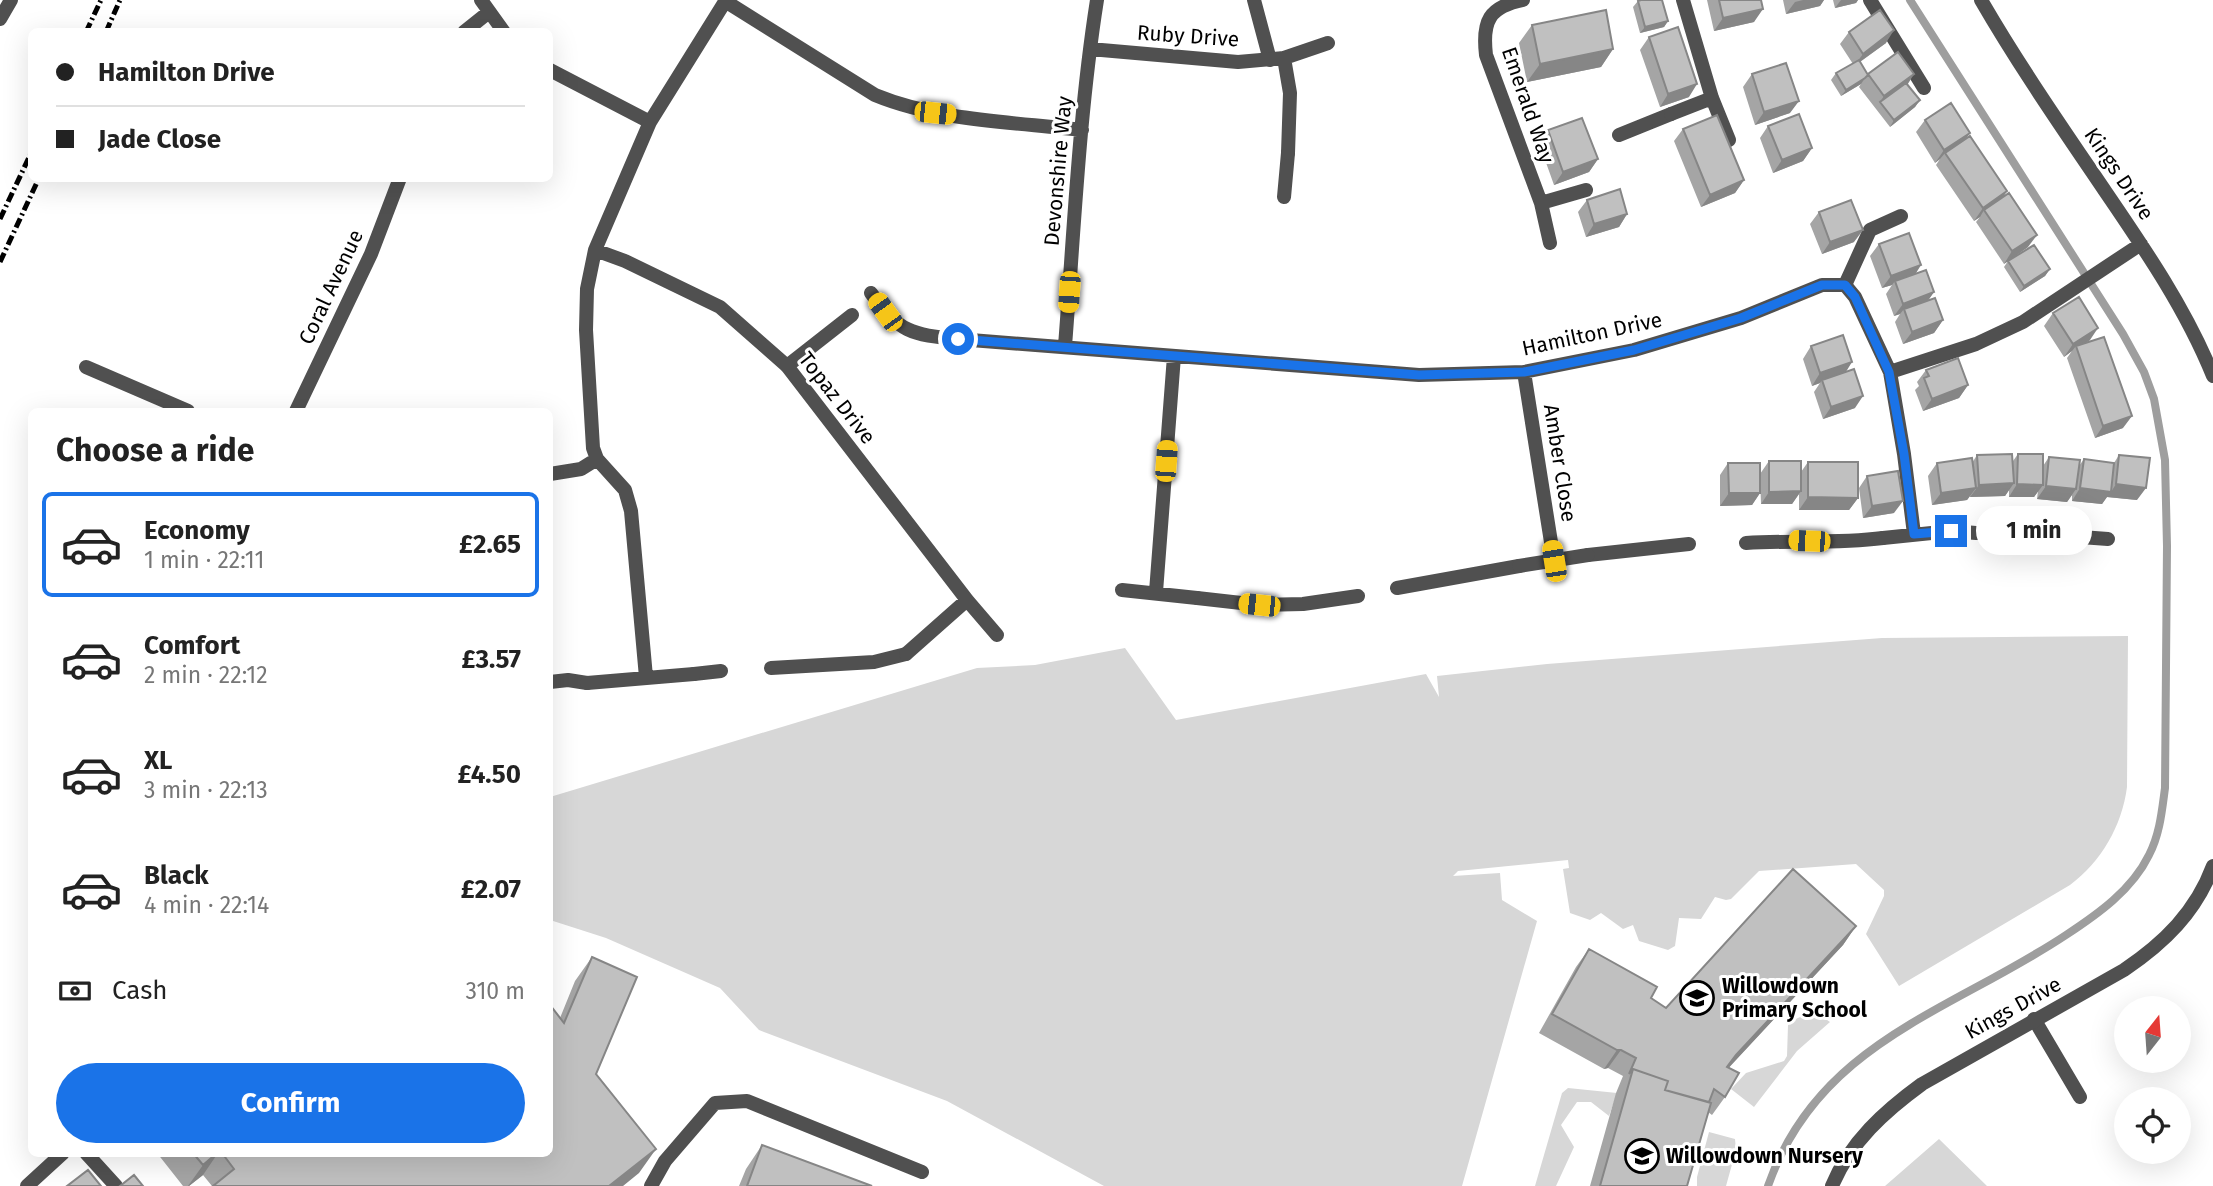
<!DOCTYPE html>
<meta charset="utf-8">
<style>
body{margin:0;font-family:"Fira Sans",sans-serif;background:#f2f2f2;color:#222;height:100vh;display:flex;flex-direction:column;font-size:26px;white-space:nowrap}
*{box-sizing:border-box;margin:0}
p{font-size:23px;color:#767676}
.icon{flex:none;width:38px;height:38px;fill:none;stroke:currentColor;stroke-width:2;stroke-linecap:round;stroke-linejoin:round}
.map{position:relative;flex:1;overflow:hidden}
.sheet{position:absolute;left:28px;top:408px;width:525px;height:749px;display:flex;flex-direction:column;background:#fff;border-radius:10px;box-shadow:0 7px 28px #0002}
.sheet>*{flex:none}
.top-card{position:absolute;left:28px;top:28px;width:525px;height:154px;border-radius:10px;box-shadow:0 7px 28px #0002;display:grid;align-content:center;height:154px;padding:0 28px;background:#fff}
.needle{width:46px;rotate:17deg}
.tools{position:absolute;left:2114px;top:996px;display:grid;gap:14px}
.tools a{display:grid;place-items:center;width:77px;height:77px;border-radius:50%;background:#fff;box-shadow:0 7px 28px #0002;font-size:35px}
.end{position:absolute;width:32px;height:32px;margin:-16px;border:9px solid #1a73e8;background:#fff;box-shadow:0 0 0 4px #fff}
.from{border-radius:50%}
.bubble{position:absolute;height:49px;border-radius:24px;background:#fff;box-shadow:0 7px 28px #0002;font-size:23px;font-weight:700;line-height:49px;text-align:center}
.car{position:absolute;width:21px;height:42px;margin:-21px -10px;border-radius:9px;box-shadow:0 0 5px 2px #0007;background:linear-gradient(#f5c518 24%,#345 0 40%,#f5c518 0 76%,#345 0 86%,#f5c518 0)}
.top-card b{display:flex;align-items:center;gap:24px;height:66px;font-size:26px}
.top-card b+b{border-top:2px solid #e0e0e0}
.top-card i{width:18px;height:18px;background:#222}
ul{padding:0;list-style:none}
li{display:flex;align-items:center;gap:21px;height:105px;margin:0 14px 10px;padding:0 14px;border:4px solid transparent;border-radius:10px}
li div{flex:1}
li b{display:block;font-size:26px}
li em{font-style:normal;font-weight:700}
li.on{border-color:#1a73e8}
li>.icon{width:63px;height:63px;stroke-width:1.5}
h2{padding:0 28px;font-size:32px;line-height:84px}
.pay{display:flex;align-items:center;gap:18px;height:77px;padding:0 28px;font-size:26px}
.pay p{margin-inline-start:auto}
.action{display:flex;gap:14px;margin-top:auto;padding:14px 28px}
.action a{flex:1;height:80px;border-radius:42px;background:#1a73e8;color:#fff;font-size:28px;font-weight:700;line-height:80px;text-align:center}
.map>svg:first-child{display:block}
.green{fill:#d7d7d7}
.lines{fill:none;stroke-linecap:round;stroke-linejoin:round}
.stream{stroke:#9e9e9e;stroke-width:8}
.lane{stroke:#505050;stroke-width:14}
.street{stroke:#505050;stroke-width:14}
.rail{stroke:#000;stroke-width:5;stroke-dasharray:10 3.5 2 3.5;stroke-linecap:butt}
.wall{fill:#a5a5a5}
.shaded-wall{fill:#868686}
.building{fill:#c0c0c0;stroke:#868686;stroke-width:2}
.route{stroke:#1a73e8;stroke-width:9}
.labels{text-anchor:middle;stroke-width:6;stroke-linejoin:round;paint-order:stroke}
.street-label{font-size:21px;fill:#000;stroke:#fff}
.poi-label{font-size:21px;font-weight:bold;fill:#000;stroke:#fff;text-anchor:start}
</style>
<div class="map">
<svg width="2213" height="1186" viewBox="0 0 2213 1186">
<rect width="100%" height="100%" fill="#fff"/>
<path class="green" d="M2128,636L2127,787C2122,826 2101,862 2070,885L1899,986L1866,934L1884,896V890L1856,864L1759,871L1731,899L1726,900L1715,897L1701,919L1679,918L1675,946L1668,950L1639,941L1633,925L1623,929L1601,913L1590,920L1570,913L1563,869L1569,868L1568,860L1458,871L1453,876L1500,873L1502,900L1537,921L1462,1186H1104L947,1101L759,1030L720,988L606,938L550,920V797L977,668L1035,665L1125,648L1176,720L1426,674L1439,697L1437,676L1547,664L1882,638Z
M1814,1011L1830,1022L1797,1051L1754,1107L1731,1089L1746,1073L1784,1061L1787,1056L1788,1025L1791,1021Z
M1568,1088L1617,1093L1609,1116L1591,1102H1577L1561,1125L1574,1147L1556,1186H1535L1562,1093Z
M1709,1132L1735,1139L1736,1150L1726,1186H1697V1177Z
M1939,1139L1987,1186H1885Z"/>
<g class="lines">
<path class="stream" d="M1768,1186C1818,1042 1952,1011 2066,935C2098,914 2132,890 2149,855C2160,834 2162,810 2165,788L2167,546L2165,460L2154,399L2144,372L2123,334L1910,0"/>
<path class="lane" d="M1254,0L1270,60
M1870,0L1924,88
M0,19L11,0
M1619,135L1671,114
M1284,197L1288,153
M1845,285L1870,230L1901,216
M871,293C899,332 911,335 958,339
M787,366L852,315
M1951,531L1976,533L2040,534L2108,539
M1746,543C1792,540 1837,544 1883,538
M1588,555L1689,544
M1397,588L1519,566
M1197,598L1259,605L1303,604L1358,596
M771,668L874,662L906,654
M694,674L721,671
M550,682L568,680L587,683
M2034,1019L2080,1097
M86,1153L116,1186
M27,1186L63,1153
M651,1186L665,1161L715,1103L747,1101L922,1172"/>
<path class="street" d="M481,0L504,32
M1523,0C1489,7 1482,21 1486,55L1541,203L1550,243
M1683,0L1712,98L1729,140
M1981,0C2018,64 2061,126 2103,188C2144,248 2186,309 2213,376
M725,1L875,95C938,121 1014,122 1082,130
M464,32L489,12
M1090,49L1238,62L1284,58L1328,43
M1284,58L1290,93L1288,153
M550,70L650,122
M1671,114L1712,98
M1541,203L1586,190
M595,250L625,261L720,307L787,366L967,600L997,635
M958,339L1419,375L1524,372L1634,350L1741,318L1822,285H1845L1855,297L1890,372L1976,344L2023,322L2141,244
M1065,346C1074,231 1079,114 1097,0
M86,367L188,411
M1524,372L1554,561
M1890,372L1904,454L1914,534
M296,411L371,254L400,178
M550,474L581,469L597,459
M1883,538L1951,531
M1519,566L1588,555
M1122,590L1197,598
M1156,592L1174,356
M906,654L967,600
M646,677L631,511L625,490L597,459L593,448L586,330L587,289L595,250L650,122L726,0
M587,683L694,674
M1832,1186C1850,1142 1885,1111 1922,1084L2124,970C2164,943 2196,912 2213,866"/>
<path class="rail" d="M86,32L101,0
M106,32L120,0
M0,219L32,151
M0,262L39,178"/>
</g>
<path class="wall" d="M1707,0H1761L1754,22L1714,31Z
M1783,0H1824L1820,6L1786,14Z
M1833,0H1858L1856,3L1835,8Z
M1638,1L1668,21L1664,27L1640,33L1633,7Z
M1532,25L1613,49L1601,67L1527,82L1519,43Z
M1849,32L1886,43L1860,62L1868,75L1898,52L1907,84L1920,100L1915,107L1890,127L1859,87L1861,84L1841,96L1831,80L1836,73L1853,64L1840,44Z
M1649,37L1689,97L1660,107L1640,50Z
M1752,74L1790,113L1755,125L1743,87Z
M1925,120L1967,138L2003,197L2028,247L2004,264L1976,222L1980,217L1974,221L1936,165L1940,159L1935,163L1916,132Z
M1768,126L1812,148L1803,161L1773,173L1760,138Z
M1683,129L1744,180L1735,193L1701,207L1674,141Z
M1548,130L1598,159L1589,172L1554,185L1539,143Z
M1587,200L1627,214L1619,227L1586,237L1578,212Z
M1819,212L1854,242L1822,254L1810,224Z
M1879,244L1915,274L1934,292L1928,300L1943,320L1934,333L1903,344L1895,322L1900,314L1894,316L1886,294L1892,285L1882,288L1870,256Z
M2008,261L2050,269L2045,276L2020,292L2004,267Z
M2053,313L2090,340L2086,343L2123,428L2095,438L2067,358L2072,351L2064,357L2044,326Z
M1811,346L1846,372L1855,408L1823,419L1814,392L1820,383L1812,386L1803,359Z
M1926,370L1968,385L1959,398L1923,411L1915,390L1919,386L1917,382Z
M2018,454L2043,466L2049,457L2079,466L2084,459L2114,463L2119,455L2137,500L2107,497L2102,504L2072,501V495L2067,502L2037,499L2038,491L2034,497H2009V490L2005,496L1970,497V496L1967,500L1932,505L1928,476L1937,463H1972L1977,455L2013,461Z
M1769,461L1801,472L1808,462L1858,498L1849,510H1799V494L1792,504H1761L1760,474Z
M1728,463L1760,493L1752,505L1720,506V475Z
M1867,476L1894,513L1863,518L1859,488Z
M1856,926L1843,945L1728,1068L1725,1097L1712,1115L1708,1112L1687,1186H1590L1616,1093L1623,1076L1608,1068L1604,1069L1539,1033L1576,967L1589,949L1651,998L1666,1008Z
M592,957L596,1074L639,1173L212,1186L203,1175L189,1186H183L157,1153H550L560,1018L575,981Z
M762,1145L872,1186H739L746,1169Z"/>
<path class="shaded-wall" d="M1803,0H1824L1820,6L1786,14L1795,2Z
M1841,0H1858L1856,3L1835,8Z
M1763,9L1754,22L1714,31L1723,18Z
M1668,21L1664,27L1640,33L1645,27Z
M1894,30L1886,43L1854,66L1863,54Z
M1613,49L1601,67L1527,82L1540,64Z
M1914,74L1906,87L1880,102L1884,96Z
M1865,78L1861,84L1841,96L1846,90Z
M1697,84L1689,97L1660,107L1668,94Z
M1920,100L1915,107L1890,127L1894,120Z
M1799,101L1790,113L1755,125L1764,112Z
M1970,133L1961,146L1945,153L1940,159L1935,163L1944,150Z
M1812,148L1803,161L1773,173L1782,160Z
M1598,159L1589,172L1554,185L1563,172Z
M1744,180L1735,193L1701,207L1710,195Z
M2007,191L1999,204L1984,210L1980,217L1974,221L1983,208Z
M1627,214L1619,227L1586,237L1594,224Z
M1863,230L1854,242L1822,254L1830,242Z
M2037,235L2028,247L2004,264L2012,251Z
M1921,265L1913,278L1895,281L1892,285L1882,288L1891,276Z
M2050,269L2045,276L2020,292L2024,286Z
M1934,292L1925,305L1904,309L1900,314L1894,316L1903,304Z
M1943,320L1934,333L1903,344L1912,332Z
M2098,328L2090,340L2077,348L2076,346L2072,351L2064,357L2073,344Z
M1852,362L1844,375L1822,380L1820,383L1812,386L1820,373Z
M1968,385L1959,398L1923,411L1932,399Z
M1863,396L1855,408L1823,419L1831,407Z
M2132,416L2123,428L2095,438L2103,426Z
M2014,483L2005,496L1970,497L1979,485Z
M2017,484L2043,485L2034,497H2009Z
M2116,484L2146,488L2137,500L2107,497L2102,504L2072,501L2080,488L2111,492Z
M2046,486L2076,489L2067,502L2037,499Z
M1976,488L1967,500L1932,505L1941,493Z
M1801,491L1792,504H1761L1769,492Z
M1729,493H1760L1752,505L1720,506Z
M1808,497L1858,498L1849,510H1799Z
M1903,501L1894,513L1863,518L1872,506Z
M1856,926L1843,945L1723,1074L1736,1055Z
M1617,1050H1621L1608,1068L1604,1069Z
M656,1149L639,1173L623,1186H609Z
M217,1153H218L203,1175L189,1186H188L203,1165Z"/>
<path class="building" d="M1641,0H1662L1668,21L1645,27L1638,1Z
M1719,0H1761L1763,9L1723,18Z
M1606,10L1613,49L1540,64L1532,25Z
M1880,10L1894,30L1863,54L1849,32Z
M1678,27L1697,84L1668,94L1649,37Z
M1898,52L1914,74L1884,96L1868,74Z
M1859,60L1868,75L1865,78L1846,90L1836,73Z
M1786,63L1799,101L1764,112L1752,74Z
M1906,83L1920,100L1894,120L1880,102Z
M1951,103L1970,133L1944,150L1925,120Z
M1799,114L1812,148L1782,160L1768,126Z
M1717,115L1744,180L1710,195L1683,129Z
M1582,118L1598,159L1563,172L1548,130Z
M1970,136L2007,191L1983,208L1945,153Z
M1620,189L1627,214L1594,224L1587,200Z
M2009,193L2037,235L2012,251L1984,210Z
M1851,200L1863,230L1830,242L1819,212Z
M1909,233L1921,265L1891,276L1879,244Z
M2034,245L2050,269L2024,286L2008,261Z
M1926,270L1934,292L1903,304L1895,281Z
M2079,297L2098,328L2073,344L2053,313Z
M1935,298L1943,320L1912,332L1904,309Z
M1843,335L1852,362L1820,373L1811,346Z
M2104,337L2132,416L2103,426L2076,346Z
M1958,358L1968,385L1932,399L1924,378L1929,376L1926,370Z
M1854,369L1863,396L1831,407L1822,380Z
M2012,454L2014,483L1979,485L1977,455Z
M2018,454H2043V485L2017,484Z
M2119,455L2150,458L2146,488L2116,484Z
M2049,457L2080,460L2076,489L2046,486Z
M1972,458L1976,488L1941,493L1937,463Z
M2084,459L2114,463L2111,492L2080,488Z
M1769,461H1801V491L1769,492Z
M1808,462H1858V498L1808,497Z
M1728,463H1760V493H1729Z
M1898,471L1903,501L1872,506L1867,476Z
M1793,869L1856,926L1736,1055L1727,1067L1739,1073L1725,1097L1714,1089L1709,1102L1665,1090L1668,1081L1633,1069L1629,1074L1636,1058L1621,1050H1617L1552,1014L1589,949L1657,987L1651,998L1666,1008Z
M592,957L637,977L596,1074L656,1149L609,1186H213L234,1169L222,1153H550V1005L564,1023Z
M1633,1069L1668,1081L1665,1090L1711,1103L1687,1186H1600Z
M762,1145L872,1186H747Z
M193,1153H217L203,1165Z
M88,1170L101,1186H67Z
M134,1175L143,1186H120Z"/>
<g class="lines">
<path class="route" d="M958,339L1419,375L1524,372L1634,350L1741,318L1822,285H1845L1855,297L1889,372L1904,454L1914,534L1951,531"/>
</g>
<defs>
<g id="school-ring" transform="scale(1.75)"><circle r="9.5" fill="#fff" stroke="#000" stroke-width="1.5"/><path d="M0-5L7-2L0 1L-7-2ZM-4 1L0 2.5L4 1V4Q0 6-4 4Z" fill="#000"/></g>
</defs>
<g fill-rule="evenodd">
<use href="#school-ring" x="1697" y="998"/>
<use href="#school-ring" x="1642" y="1156"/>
</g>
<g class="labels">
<g class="street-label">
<text transform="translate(1188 36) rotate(4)" y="7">Ruby Drive</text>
<text transform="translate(1528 105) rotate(71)" y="7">Emerald Way</text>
<text transform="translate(1058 171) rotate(-85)" y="7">Devonshire Way</text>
<text transform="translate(2119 174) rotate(56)" y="7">Kings Drive</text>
<text transform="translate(331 287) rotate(-65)" y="7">Coral Avenue</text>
<text transform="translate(1592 334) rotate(-12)" y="7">Hamilton Drive</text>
<text transform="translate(837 398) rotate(52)" y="7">Topaz Drive</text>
<text transform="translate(1560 463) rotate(81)" y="7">Amber Close</text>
<text transform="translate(2013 1008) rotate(-29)" y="7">Kings Drive</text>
</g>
<g class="poi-label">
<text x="1722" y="993">Willowdown<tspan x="1722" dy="24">Primary School</tspan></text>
<text x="1666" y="1163">Willowdown Nursery</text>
</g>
</g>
</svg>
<div class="tools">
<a><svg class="needle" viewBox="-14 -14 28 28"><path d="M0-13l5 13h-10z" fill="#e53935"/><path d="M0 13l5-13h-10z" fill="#767676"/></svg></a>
<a><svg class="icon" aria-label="locate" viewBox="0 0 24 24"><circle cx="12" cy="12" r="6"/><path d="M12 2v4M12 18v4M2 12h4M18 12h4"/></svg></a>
</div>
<i class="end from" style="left:958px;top:339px"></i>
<i class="end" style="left:1951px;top:531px"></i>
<div class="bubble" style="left:1976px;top:506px;width:116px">1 min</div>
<i class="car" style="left:935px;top:113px;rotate:96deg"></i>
<i class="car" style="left:1069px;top:292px;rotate:184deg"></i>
<i class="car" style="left:885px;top:312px;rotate:324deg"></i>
<i class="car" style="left:1166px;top:461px;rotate:4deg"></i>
<i class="car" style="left:1809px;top:541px;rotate:272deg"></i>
<i class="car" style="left:1554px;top:561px;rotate:351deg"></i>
<i class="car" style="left:1259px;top:605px;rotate:276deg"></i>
<div class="top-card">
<b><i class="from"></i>Hamilton Drive</b>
<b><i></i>Jade Close</b>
</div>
<section class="sheet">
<h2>Choose a ride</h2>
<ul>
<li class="on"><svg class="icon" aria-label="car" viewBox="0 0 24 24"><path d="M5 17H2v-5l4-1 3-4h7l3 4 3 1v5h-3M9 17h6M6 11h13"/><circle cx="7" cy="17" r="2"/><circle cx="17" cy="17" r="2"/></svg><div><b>Economy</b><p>1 min · 22:11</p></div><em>£2.65</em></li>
<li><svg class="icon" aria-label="car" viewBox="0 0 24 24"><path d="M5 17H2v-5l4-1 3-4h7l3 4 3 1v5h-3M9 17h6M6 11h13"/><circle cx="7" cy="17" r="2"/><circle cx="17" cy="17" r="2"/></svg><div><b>Comfort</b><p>2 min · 22:12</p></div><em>£3.57</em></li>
<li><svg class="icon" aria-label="car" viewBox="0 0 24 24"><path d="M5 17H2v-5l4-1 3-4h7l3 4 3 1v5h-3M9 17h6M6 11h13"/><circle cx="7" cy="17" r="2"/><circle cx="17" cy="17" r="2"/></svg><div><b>XL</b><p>3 min · 22:13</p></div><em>£4.50</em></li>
<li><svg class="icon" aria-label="car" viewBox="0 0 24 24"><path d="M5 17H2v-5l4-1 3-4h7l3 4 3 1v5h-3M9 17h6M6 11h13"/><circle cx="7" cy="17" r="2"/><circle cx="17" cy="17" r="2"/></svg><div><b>Black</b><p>4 min · 22:14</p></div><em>£2.07</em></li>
</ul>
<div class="pay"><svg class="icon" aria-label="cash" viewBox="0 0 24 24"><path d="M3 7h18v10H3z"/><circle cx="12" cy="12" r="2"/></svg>Cash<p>310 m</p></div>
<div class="action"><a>Confirm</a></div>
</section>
</div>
